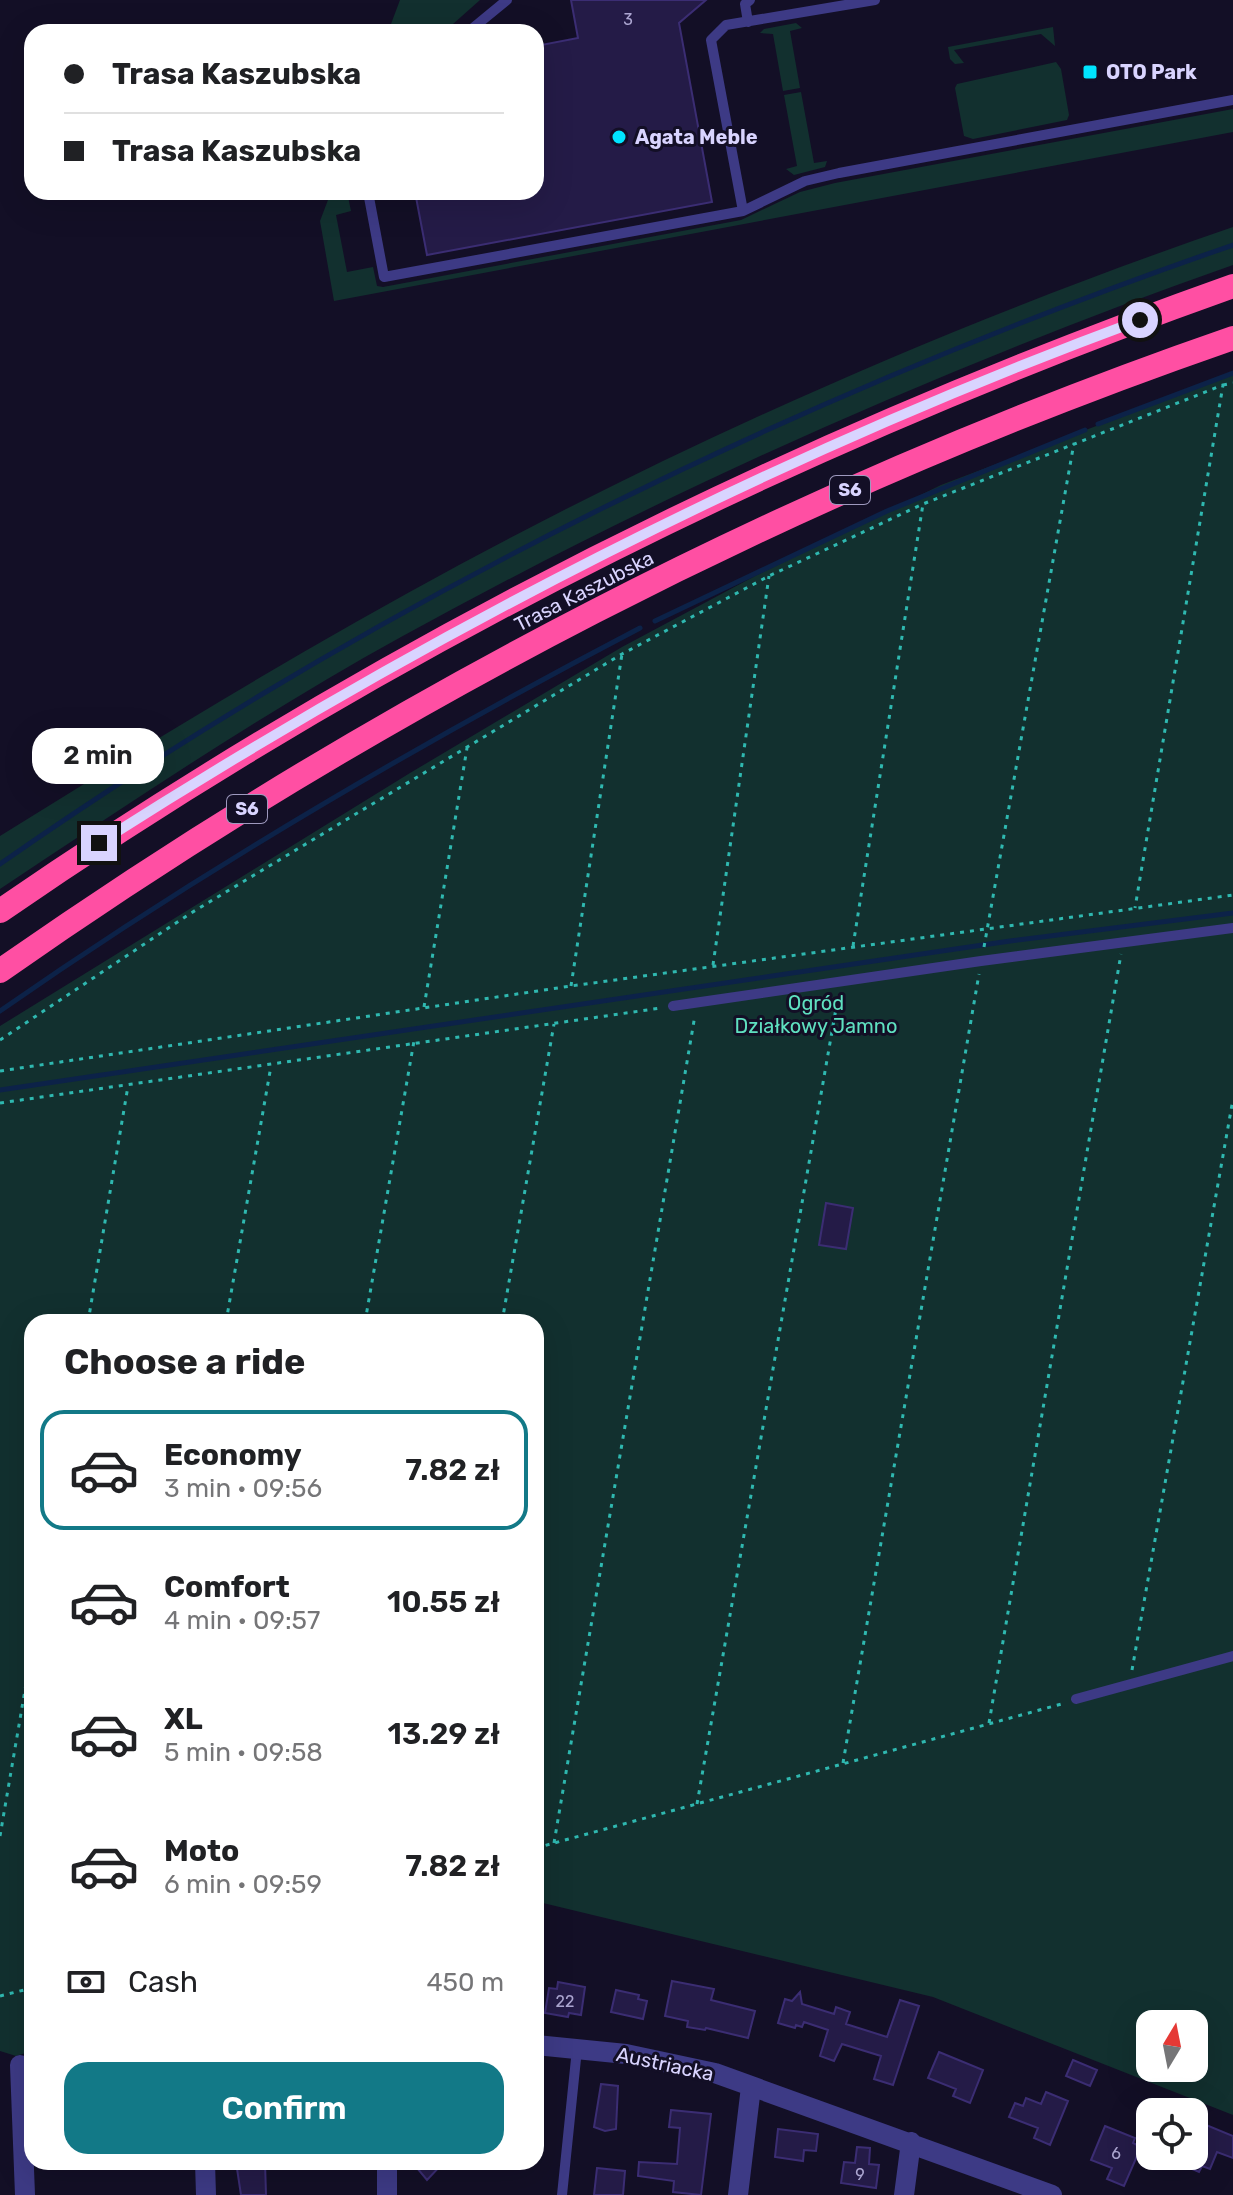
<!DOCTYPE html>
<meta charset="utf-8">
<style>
body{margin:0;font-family:Rubik,sans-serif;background:#f6f6f6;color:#202124;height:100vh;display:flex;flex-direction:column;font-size:30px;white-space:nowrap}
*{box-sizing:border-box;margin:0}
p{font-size:26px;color:#757577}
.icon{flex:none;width:44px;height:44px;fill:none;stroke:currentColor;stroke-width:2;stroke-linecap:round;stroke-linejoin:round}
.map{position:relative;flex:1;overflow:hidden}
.drawer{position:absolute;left:24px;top:1314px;width:520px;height:856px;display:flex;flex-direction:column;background:#fff;border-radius:24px;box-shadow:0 8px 32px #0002}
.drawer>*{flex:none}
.banner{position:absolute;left:24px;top:24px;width:520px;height:176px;border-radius:24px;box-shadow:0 8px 32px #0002;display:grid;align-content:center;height:176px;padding:0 40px;background:#fff}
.needle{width:52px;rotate:10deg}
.tools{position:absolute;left:1136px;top:2010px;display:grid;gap:16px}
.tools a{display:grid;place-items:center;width:72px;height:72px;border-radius:16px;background:#fff;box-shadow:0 8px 32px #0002;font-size:40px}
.end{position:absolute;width:36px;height:36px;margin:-18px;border:10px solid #d9d4ff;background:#111;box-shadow:0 0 0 4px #111}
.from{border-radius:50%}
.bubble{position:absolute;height:56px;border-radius:24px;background:#fff;box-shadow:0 8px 32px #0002;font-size:26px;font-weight:600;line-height:56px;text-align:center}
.banner b{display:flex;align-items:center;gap:28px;height:76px;font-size:30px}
.banner b+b{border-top:2px solid #e0e0e0}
.banner i{width:20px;height:20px;background:#202124}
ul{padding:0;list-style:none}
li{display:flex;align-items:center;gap:24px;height:120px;margin:0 16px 12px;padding:0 24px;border:4px solid transparent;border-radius:24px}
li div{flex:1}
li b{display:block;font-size:30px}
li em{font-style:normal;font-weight:600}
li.on{border-color:#127987}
li>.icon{width:72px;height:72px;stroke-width:1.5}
h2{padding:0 40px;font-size:36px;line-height:96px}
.pay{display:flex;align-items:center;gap:20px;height:88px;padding:0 40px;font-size:30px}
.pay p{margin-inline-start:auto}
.primary-button{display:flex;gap:16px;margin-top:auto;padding:16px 40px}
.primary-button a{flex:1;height:92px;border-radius:24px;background:#127987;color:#fff;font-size:32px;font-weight:600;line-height:92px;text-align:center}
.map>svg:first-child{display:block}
.green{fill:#12302f;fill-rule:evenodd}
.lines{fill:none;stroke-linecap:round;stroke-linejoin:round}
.stream{stroke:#0c2248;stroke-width:5}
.building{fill:#241b47;stroke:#3b2d73;stroke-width:2}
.path{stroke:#2fb8b0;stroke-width:3;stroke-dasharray:4 6;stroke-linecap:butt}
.lane{stroke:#3d3a85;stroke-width:10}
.street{stroke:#3d3a85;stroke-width:20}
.highway{stroke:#ff4fa3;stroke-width:24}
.route{stroke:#d9d4ff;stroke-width:10}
.poi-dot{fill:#00e5ff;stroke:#130f26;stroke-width:3}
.labels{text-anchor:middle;stroke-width:6;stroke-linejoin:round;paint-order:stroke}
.number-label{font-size:16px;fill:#aca6d1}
.shield{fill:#130f26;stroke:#9e99be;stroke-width:2}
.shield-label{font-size:18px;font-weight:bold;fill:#d9d4ff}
.poi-label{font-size:20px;font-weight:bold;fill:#d9d4ff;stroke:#130f26;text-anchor:start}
.street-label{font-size:20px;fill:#d9d4ff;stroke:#130f26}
.park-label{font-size:20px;fill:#5fe0c0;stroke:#130f26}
</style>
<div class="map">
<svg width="1233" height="2195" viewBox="0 0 1233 2195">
<rect width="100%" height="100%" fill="#130f26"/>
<path class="green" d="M400,0H480L444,32H388Z
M796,23L802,28L790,31L800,88L783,91L773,34L760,33L764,29Z
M1053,27L1055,46L1041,34L954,50L964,63L955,64L950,59L948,47Z
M1056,62L1061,69L1069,115L1067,120L973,139L964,136L955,88L957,84Z
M801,92L814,163L827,161L825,167L794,175L786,169L797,166L784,95Z
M1233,109V132L334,301L320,221L331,192H347L351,211L336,215L347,272L373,267L377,286L383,287L741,220L800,192L835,183Z
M1233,227V265C946,366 668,490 401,637C263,713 131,802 0,889V836C151,742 303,649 459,565C706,432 968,318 1233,227Z
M1233,374V2115L933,1997L543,1903L544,1893L536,1895V1322H32V2051L16,2056L0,2051V1026L410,773L622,647L755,576L941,485ZM1150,2024H1194V2068H1150Z"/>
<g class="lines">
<path class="stream" d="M1098,424L1233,373
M655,621L887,511L1085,430
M0,864C378,600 798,395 1233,245
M0,1011C204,869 420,743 640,628
M0,1090L1010,941L1233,913"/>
</g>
<path class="building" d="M571,0H706L679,23L712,202L427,255L415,192H536V46L578,38Z
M826,1203L853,1208L846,1249L819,1245Z
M672,1981L714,1989L711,2000L755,2011L748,2038L706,2028L705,2030L687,2027L688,2021L665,2016Z
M558,1982L585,1987L581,2015L569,2013L568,2017L545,2013L549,1988L557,1989Z
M616,1990L639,1995L638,1999L647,2001L643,2019L611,2012Z
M800,1992L802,2004L834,2014L836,2007L850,2012L846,2024L887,2037L900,2000L919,2006L893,2085L874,2079L881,2056L842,2044L834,2061L820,2056L828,2030L804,2022L802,2027L796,2025L795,2028L778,2023L785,1999L792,2001Z
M939,2052L983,2070L970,2103L953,2096L956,2089L928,2078Z
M1073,2060L1097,2070L1090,2086L1066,2076Z
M601,2084L618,2086L616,2129L605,2131L594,2127Z
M1046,2092L1068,2101L1050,2145L1034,2138L1038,2128L1009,2117L1015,2103L1023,2106L1026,2098L1041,2104Z
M671,2110L711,2114L701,2195L673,2192L674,2181L638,2176L639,2162L677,2164L680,2128L669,2127Z
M1194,2120L1233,2136V2158L1217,2152L1210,2169L1202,2166L1199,2172L1185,2166L1189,2156H1194Z
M1105,2126L1135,2138L1133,2143L1141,2147L1124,2186L1107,2179L1112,2168L1091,2160Z
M778,2129L818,2134L816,2151L804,2150L803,2161L775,2157Z
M857,2147L870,2148L869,2164L879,2165L876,2188L841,2183L844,2162L855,2163Z
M236,2162H265L266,2195H241Z
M412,2162H444L427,2180Z
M597,2168L625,2171L623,2195H594Z"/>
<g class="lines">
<path class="path" d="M1223,385L1233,383
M853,946L923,504
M984,947L1074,443
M713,965L769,576
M571,986L622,654
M424,1007L467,748
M0,1040L191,913L622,654L769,576L923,504L1223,385L1135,908
M0,1071L571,986L1233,895
M0,1103L661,1008
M88,1322L128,1086
M226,1322L271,1066
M365,1322L414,1041
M502,1322L554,1024
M1132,1670L1233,1099
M989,1723L1121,954
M843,1763L979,974
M697,1804L838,997
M0,1836L32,1649
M554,1843L695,1015
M536,1848L1065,1703
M0,1996L32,1988"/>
<path class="lane" d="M875,0L726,25L711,40L743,211L805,181L839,173L1233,100
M748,22L745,4L750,0
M468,32L507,0
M368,192L384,277L743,211
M673,1006L981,961L1233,928
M1076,1699L1233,1656
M562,2195L577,2049"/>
<path class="street" d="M536,2045L626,2054L715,2073L1052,2195
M20,2065L25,2195
M205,2162L206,2195
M387,2195V2162
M738,2195L751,2087
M904,2195L911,2142"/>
<path class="highway" d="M0,911C382,648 796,441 1233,286
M0,971C379,705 796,489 1233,338"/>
</g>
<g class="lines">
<path class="route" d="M99,843C428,633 774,455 1140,320"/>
</g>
<g class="poi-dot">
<rect x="1082" y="64" width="16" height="16" rx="4"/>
<circle cx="619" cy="137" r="8"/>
</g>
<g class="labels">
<g class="number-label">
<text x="628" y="25">3</text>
<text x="565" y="2007">22</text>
<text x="1116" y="2159">6</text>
<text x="860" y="2180">9</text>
</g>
<g class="shield">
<rect x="830" y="476" width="40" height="28" rx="6"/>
<rect x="227" y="795" width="40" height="28" rx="6"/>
</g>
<g class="shield-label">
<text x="850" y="496">S6</text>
<text x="247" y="815">S6</text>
</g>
<g class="poi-label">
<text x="1106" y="79">OTO Park</text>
<text x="635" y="144">Agata Meble</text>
</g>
<g class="street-label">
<text transform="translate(584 591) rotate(-27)" y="7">Trasa Kaszubska</text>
<text transform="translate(665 2064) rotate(12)" y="7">Austriacka</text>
</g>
<g class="park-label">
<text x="816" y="1010">Ogród<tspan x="816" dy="23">Działkowy Jamno</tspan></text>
</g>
</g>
</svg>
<div class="tools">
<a><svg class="needle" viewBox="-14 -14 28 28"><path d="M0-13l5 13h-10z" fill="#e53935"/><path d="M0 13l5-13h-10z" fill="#757577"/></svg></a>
<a><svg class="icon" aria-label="locate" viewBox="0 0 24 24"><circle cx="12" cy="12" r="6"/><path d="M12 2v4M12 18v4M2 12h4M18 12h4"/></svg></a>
</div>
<i class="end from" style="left:1140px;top:320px"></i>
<i class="end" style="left:99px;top:843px"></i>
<div class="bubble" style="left:32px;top:728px;width:132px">2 min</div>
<div class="banner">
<b><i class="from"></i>Trasa Kaszubska</b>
<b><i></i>Trasa Kaszubska</b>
</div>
<section class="drawer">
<h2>Choose a ride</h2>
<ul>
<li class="on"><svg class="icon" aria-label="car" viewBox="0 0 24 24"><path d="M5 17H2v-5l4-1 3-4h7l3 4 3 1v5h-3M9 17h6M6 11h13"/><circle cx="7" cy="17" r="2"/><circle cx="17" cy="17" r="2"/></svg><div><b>Economy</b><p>3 min · 09:56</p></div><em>7.82 zł</em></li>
<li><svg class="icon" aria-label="car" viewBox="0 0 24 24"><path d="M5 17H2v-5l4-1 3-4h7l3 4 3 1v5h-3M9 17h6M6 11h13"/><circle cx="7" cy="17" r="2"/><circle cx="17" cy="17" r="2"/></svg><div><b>Comfort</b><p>4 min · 09:57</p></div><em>10.55 zł</em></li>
<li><svg class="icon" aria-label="car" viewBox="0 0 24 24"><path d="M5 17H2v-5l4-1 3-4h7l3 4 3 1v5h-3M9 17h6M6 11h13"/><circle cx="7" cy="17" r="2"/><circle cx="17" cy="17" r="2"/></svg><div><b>XL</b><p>5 min · 09:58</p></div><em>13.29 zł</em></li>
<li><svg class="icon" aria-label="car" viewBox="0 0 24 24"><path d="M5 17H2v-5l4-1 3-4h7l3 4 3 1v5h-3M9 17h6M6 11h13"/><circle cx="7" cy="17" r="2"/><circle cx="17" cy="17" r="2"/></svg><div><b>Moto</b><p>6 min · 09:59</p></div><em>7.82 zł</em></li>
</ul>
<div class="pay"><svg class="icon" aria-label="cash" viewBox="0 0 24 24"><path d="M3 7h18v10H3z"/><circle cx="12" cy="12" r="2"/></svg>Cash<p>450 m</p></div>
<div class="primary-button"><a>Confirm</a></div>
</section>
</div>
